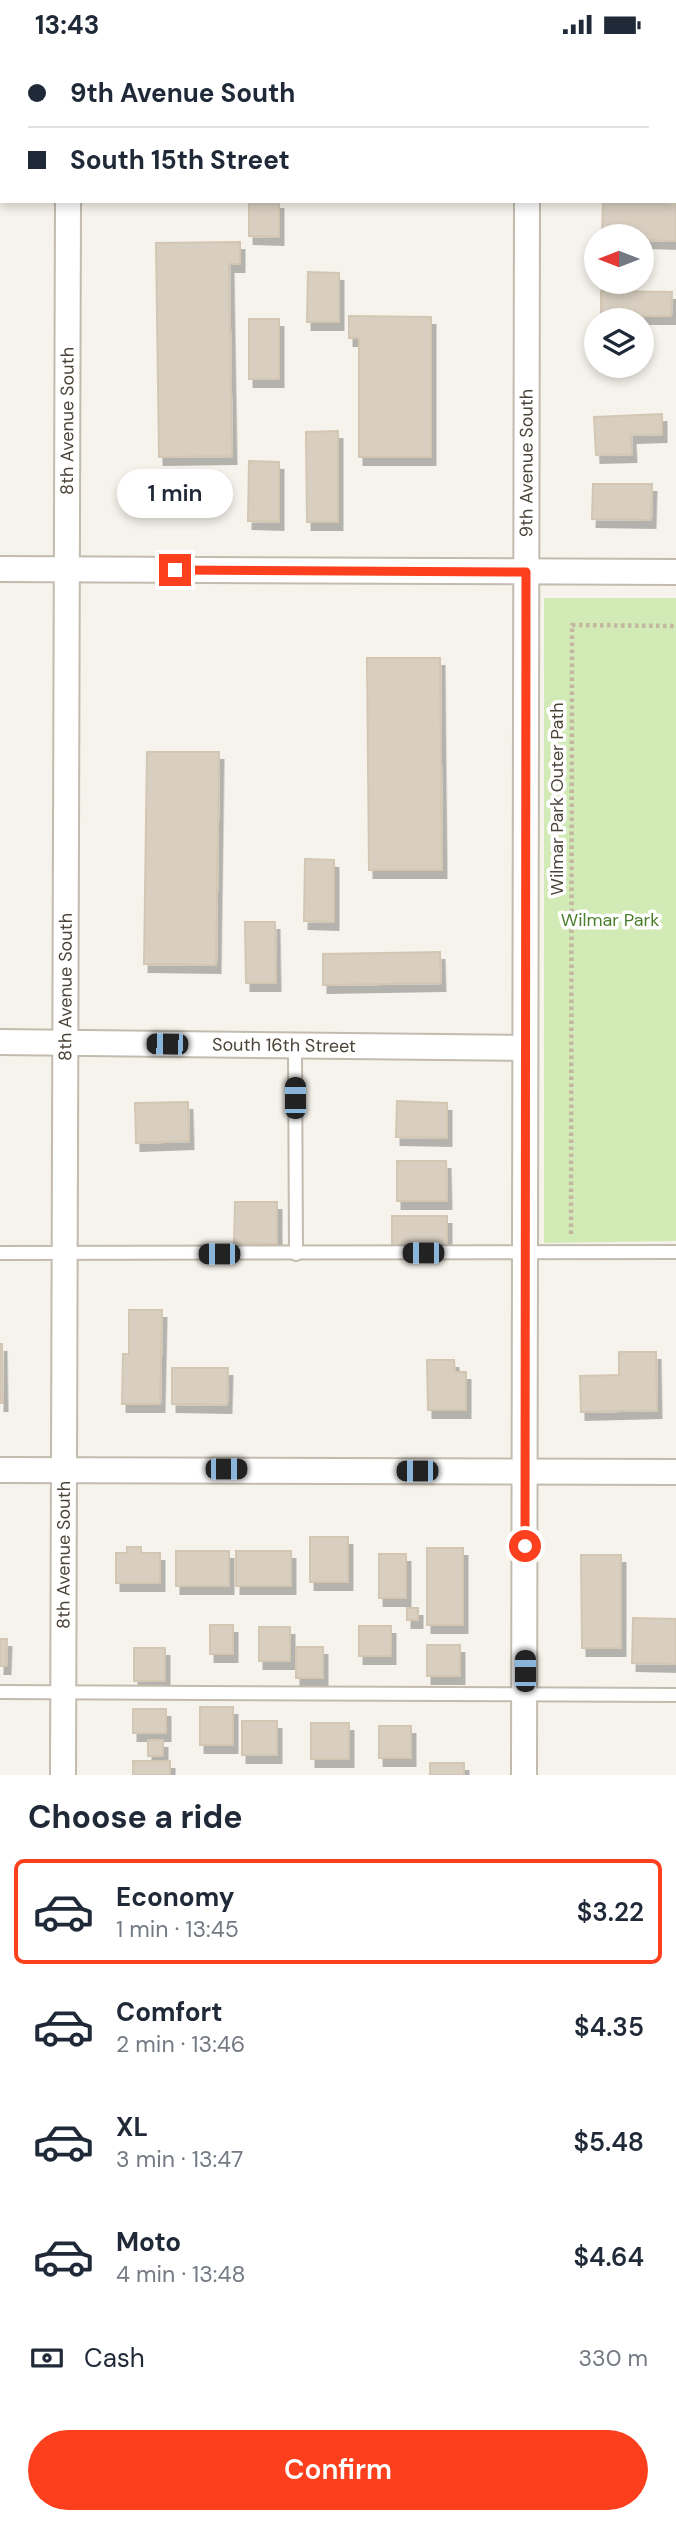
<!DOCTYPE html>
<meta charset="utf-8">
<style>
body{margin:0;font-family:"DM Sans",sans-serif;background:#f6f6f7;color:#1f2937;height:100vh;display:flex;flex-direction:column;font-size:26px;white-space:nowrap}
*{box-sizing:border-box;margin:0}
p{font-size:23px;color:#747a83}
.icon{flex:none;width:38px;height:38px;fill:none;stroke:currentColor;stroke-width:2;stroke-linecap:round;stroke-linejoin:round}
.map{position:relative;height:1726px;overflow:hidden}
.details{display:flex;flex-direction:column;background:#fff;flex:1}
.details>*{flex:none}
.guide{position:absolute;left:0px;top:0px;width:677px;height:154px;box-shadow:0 4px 10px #0003;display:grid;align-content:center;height:154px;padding:0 28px;background:#fff}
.needle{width:46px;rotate:270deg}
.controls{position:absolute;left:584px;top:175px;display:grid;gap:14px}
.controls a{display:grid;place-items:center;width:70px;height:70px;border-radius:50%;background:#fff;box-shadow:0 4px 10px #0003;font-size:35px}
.end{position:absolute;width:32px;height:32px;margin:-16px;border:9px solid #fc3f1d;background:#fff;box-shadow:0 0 0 4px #fff}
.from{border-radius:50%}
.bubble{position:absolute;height:49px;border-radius:24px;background:#fff;box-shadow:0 4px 10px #0003;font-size:23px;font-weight:600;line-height:49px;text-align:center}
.car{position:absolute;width:21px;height:42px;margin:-21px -10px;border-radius:9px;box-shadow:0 0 5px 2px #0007;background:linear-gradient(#222 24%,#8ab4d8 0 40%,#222 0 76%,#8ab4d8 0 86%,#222 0)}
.guide b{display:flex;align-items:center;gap:24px;height:66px;font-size:26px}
.guide b+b{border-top:2px solid #e0e1e3}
.guide i{width:18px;height:18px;background:#1f2937}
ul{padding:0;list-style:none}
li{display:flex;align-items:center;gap:21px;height:105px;margin:0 14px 10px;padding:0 14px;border:4px solid transparent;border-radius:10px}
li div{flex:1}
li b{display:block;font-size:26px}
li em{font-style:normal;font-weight:600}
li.on{border-color:#fc3f1d}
li>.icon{width:63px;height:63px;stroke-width:1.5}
h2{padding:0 28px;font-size:32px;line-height:84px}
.pay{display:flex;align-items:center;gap:18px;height:77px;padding:0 28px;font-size:26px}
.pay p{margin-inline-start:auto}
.primary-button{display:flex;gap:14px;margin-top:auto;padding:14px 28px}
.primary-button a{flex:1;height:80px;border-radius:42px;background:#fc3f1d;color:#fff;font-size:28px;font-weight:600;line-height:80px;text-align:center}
.status{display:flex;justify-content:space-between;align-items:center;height:49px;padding:0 35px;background:#fff;direction:ltr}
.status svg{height:19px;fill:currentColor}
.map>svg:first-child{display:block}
.green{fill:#d2eab5}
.building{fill:#d8cfc1;stroke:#d3c7b4;stroke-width:2;filter:url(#shadow)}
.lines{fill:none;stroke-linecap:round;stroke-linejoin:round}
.service-casing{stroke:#c2bbae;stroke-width:16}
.minor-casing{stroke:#c2bbae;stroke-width:28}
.path{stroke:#c4b79f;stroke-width:4.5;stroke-dasharray:3.5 3.5;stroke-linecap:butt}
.service{stroke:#fff;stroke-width:12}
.minor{stroke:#fff;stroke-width:24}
.route{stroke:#fc3f1d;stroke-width:9}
.labels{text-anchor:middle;stroke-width:7;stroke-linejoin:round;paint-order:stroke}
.street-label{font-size:18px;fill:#4b4439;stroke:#fff}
.park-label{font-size:18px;fill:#4a7f2a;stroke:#fff}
</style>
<div class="status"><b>13:43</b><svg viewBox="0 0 49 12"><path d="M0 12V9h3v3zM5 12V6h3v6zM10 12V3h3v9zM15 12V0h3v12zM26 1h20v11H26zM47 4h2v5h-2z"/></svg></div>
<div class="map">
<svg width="676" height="1726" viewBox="0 0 676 1726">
<defs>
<filter id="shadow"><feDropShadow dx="4.5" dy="8" stdDeviation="0" flood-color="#0004"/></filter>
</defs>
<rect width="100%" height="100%" fill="#f6f3ec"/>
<path class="green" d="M544,549H676V1192L544,1194Z"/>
<path class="building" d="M113,0H200L113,2Z
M676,135V192L642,191V187H602L603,152H676Z
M249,152H279V188L249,187Z
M240,193V215H229L232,407L159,408L156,194Z
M308,223L339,224V273H307Z
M601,242L672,243L671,267H634V271H601Z
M349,267L431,268V408H359V289H349Z
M249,270H279V330H249Z
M662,365V385L631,386L632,405L596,406L594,368Z
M338,382V473H307L306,383Z
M249,412L279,413V473L248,472Z
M593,435H652L651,471L592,470Z
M367,609H440L442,821H369Z
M147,703H219L216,916L144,915Z
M305,810L334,811V873L304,872Z
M245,873H275L276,934H246Z
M440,903L441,934L323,936V905Z
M397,1052L447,1054V1089L396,1088Z
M188,1053L189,1092L136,1094L135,1054Z
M397,1112H446L447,1152H397Z
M235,1153H277V1195L234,1194Z
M392,1167H447V1202L392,1201Z
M129,1261H162L160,1355H122L123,1305H129Z
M0,1295H2L3,1354H0Z
M619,1303H656L657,1361L581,1363L580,1327L619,1326Z
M427,1311H454L455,1323H466V1361H428Z
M172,1319H228L227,1356L172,1355Z
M310,1488H348V1533H310Z
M127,1498H141V1504H160V1534H116V1504H127Z
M463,1499V1576H427V1499Z
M176,1502H229V1537H176Z
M236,1502H291V1537H236Z
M379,1505H406V1549H379Z
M581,1506H621V1599H582Z
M407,1559H418V1571H407Z
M633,1569L676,1570V1615L632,1614Z
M210,1576H233V1605H210Z
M359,1577H391V1607H359Z
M259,1578H290V1612H259Z
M0,1590H7L6,1617H0Z
M427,1596H460V1627H427Z
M296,1598H323V1629H296Z
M134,1599H165V1632H134Z
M200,1658H233V1696H200Z
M133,1660H166V1684H133Z
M242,1672H277V1706H242Z
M311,1674H349V1710H311Z
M379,1677H411V1709H379Z
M148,1691H163V1707H148Z
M133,1712H170V1726H133Z
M430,1714H464V1726H430Z"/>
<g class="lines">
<g class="service-casing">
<path id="service" d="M295,997L296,1205
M0,1204L676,1203
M0,1643L676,1646"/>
</g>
<g class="minor-casing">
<g id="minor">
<path d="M69,2V0"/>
<path d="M528,2V0"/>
<path d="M0,67H2"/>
<path d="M0,520L676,523"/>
<path id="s1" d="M0,993L524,999"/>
<path d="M0,1421L676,1423"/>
<path id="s2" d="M63,1726L68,152"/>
<path id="s3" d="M524,1726L527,152"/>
</g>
</g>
<path class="path" d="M571,1185L572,576L676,577"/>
<use href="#service" class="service"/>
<use href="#minor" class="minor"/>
</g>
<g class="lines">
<path class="route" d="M175,521L526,523L525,1497"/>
</g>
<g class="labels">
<g class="street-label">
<text dy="6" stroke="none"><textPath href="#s2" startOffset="1354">8th Avenue South</textPath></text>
<text dy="6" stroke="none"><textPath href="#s3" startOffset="1312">9th Avenue South</textPath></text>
<text transform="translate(557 750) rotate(-90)" y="6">Wilmar Park Outer Path</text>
<text dy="6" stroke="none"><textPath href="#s2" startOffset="788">8th Avenue South</textPath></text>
<text dy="6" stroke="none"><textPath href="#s1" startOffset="284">South 16th Street</textPath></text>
<text dy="6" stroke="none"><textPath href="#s2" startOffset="220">8th Avenue South</textPath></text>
</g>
<g class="park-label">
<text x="610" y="877">Wilmar Park</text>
</g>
</g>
</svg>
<div class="controls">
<a><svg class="needle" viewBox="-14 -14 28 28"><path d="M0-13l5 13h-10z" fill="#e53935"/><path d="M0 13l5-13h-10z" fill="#747a83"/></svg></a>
<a><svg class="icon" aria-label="layers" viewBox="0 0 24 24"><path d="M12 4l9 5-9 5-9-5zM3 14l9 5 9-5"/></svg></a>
</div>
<i class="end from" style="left:525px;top:1497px"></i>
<i class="end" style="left:175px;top:521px"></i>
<div class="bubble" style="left:117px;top:420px;width:116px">1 min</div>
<i class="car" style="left:167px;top:995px;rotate:271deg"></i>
<i class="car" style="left:295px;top:1049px;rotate:0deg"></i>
<i class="car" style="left:423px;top:1204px;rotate:270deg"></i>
<i class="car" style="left:219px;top:1205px;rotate:270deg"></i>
<i class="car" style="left:226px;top:1420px;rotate:90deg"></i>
<i class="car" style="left:417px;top:1422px;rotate:270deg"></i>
<i class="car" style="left:525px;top:1622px;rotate:0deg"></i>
<div class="guide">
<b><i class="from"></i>9th Avenue South</b>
<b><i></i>South 15th Street</b>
</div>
</div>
<section class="details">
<h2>Choose a ride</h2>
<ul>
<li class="on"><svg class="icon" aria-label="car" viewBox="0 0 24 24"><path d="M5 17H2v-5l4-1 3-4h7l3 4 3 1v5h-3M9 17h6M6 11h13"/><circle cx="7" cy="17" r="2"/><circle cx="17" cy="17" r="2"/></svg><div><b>Economy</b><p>1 min · 13:45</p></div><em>$3.22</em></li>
<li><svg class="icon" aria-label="car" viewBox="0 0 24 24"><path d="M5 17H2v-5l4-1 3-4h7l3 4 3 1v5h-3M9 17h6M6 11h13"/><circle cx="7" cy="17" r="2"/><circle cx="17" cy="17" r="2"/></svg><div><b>Comfort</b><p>2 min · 13:46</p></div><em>$4.35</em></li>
<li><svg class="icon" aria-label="car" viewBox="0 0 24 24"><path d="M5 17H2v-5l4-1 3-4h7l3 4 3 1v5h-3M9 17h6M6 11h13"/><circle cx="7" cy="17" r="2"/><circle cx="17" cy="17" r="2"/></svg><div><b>XL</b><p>3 min · 13:47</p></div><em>$5.48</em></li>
<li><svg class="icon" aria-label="car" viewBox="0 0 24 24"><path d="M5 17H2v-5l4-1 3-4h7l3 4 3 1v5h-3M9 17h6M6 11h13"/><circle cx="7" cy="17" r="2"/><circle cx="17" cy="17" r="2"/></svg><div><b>Moto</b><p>4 min · 13:48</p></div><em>$4.64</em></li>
</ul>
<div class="pay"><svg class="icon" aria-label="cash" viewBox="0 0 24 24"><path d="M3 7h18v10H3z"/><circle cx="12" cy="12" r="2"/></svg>Cash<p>330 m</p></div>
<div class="primary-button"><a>Confirm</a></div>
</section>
